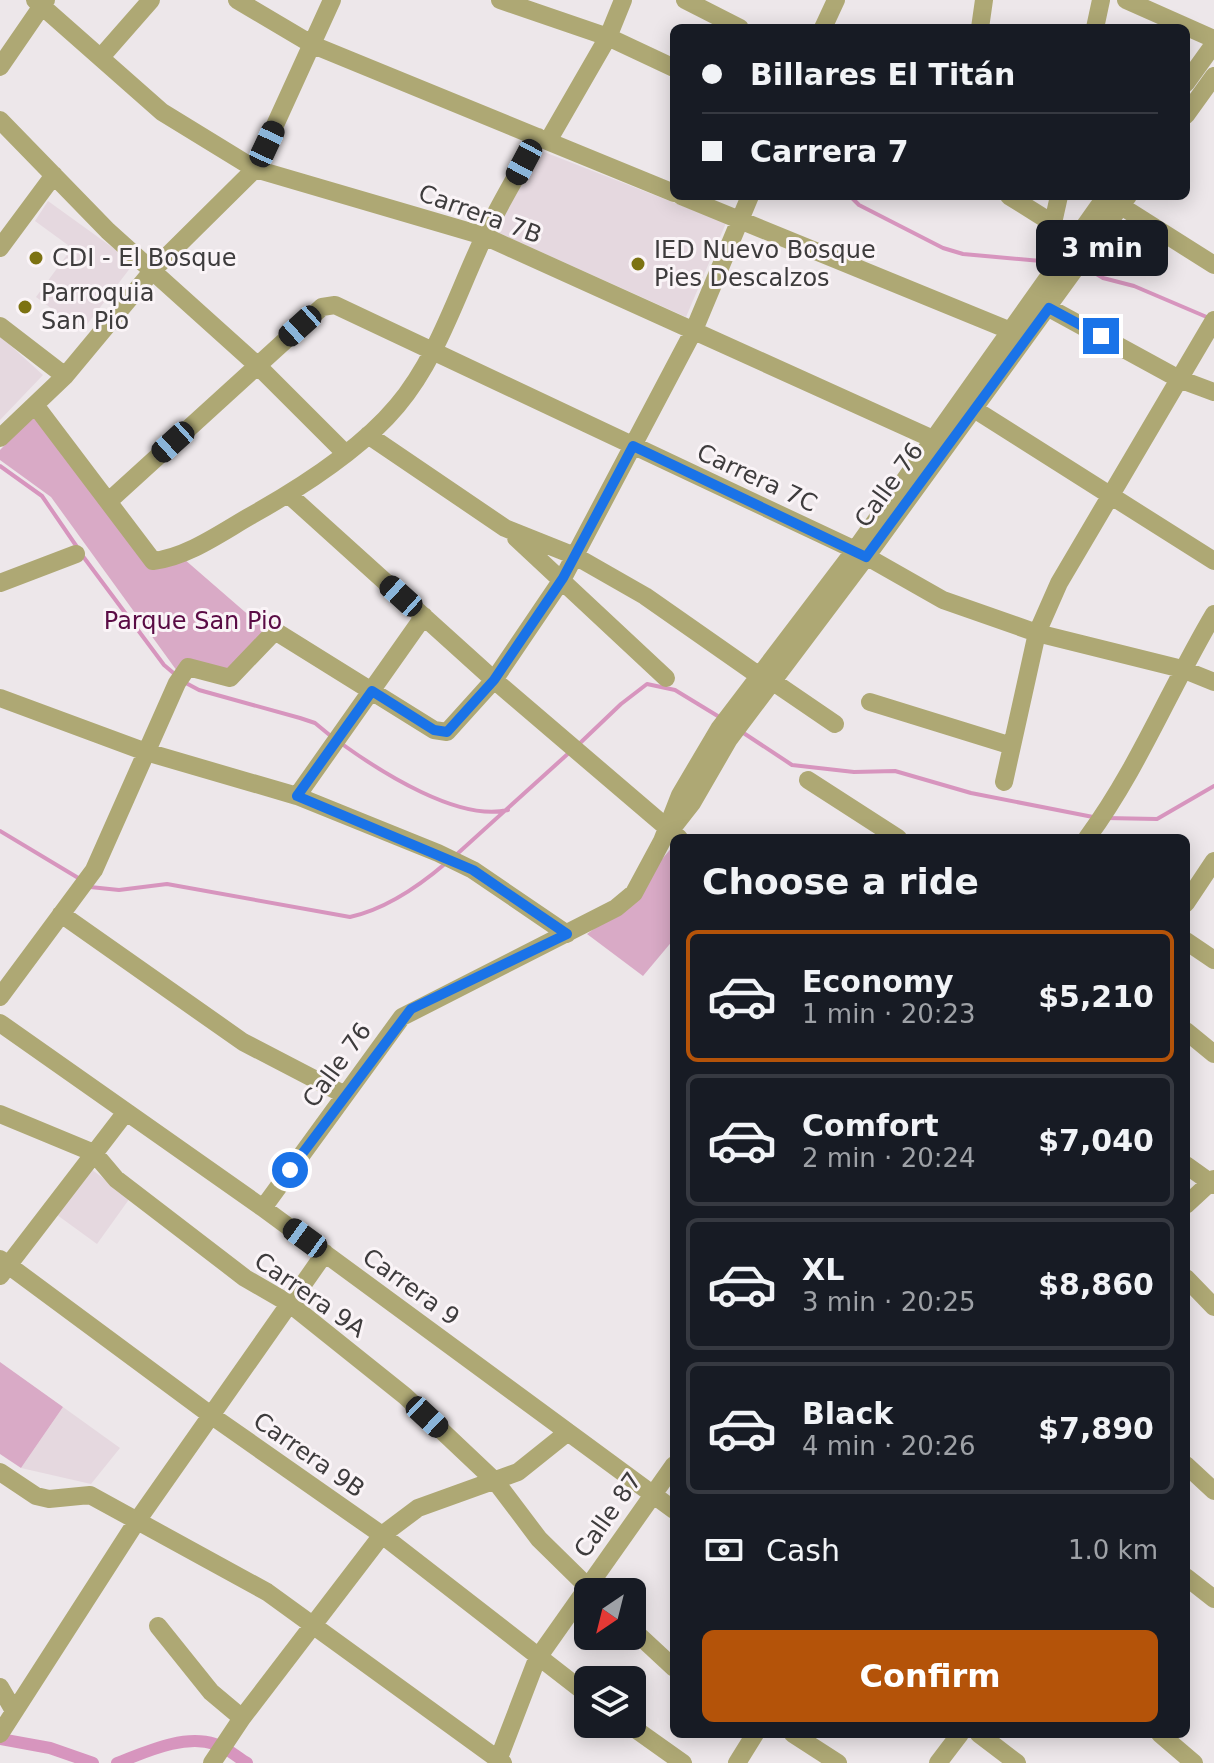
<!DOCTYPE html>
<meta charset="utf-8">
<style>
body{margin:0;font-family:"DejaVu Sans",sans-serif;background:#242831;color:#f1f3f6;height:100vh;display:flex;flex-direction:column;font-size:30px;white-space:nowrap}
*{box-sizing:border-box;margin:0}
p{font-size:26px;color:#9ea1a6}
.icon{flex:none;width:44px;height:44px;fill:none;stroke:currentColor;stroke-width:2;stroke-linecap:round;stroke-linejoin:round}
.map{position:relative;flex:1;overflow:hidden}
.side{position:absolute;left:670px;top:834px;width:520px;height:904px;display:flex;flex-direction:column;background:#171b24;border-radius:12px;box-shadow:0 4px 20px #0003}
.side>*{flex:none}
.hud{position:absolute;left:670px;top:24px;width:520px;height:176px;border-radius:12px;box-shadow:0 4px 20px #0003;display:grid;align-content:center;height:176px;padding:0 32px;background:#171b24}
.needle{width:52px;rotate:215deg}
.buttons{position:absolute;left:574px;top:1578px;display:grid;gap:16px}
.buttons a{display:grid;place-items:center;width:72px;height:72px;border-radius:12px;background:#171b24;box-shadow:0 4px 20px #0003;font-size:40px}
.end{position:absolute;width:36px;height:36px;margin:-18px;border:10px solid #1a73e8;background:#fff;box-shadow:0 0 0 4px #fff}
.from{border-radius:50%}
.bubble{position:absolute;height:56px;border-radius:12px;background:#171b24;box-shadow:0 4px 20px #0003;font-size:26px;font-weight:700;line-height:56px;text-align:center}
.car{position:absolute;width:24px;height:48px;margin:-24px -12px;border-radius:10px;box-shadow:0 0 6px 2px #0007;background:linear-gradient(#222 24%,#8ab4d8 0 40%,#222 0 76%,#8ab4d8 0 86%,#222 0)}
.hud b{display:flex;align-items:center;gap:28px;height:76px;font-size:30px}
.hud b+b{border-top:2px solid #363941}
.hud i{width:20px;height:20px;background:#f1f3f6}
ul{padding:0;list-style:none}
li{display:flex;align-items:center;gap:24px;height:132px;margin:0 16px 12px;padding:0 16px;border:4px solid #363941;border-radius:12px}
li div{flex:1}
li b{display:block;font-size:30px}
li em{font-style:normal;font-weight:700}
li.selected{border-color:#b45309}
li>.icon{width:72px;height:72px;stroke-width:1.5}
h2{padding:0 32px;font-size:36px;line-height:96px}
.pay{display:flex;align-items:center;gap:20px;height:88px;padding:0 32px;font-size:30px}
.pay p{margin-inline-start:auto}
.cta{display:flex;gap:16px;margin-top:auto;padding:16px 32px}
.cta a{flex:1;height:92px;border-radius:12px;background:#b45309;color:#fff;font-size:32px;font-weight:700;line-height:92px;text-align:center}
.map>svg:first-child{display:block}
.built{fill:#e5d8df}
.green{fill:#d9aac6}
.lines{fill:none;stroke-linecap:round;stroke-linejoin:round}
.stream{stroke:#d795be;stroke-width:4}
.canal{stroke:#d795be;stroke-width:12}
.minor{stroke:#aea874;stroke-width:18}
.route{stroke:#1a73e8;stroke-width:10}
.poi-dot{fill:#7c7212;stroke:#faf4f7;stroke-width:3}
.labels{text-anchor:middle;stroke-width:6;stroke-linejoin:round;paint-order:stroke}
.street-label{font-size:24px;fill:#3e3c3d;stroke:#faf4f7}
.poi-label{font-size:24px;fill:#3e3c3d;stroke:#faf4f7;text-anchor:start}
.park-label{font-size:24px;fill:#5a0b45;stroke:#faf4f7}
</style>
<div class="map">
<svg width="1214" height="1763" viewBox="0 0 1214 1763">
<rect width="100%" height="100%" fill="#ede7ea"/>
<path class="built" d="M539,150L726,223L686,317L492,230Z
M48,201L134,263L82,331L36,297L72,248L35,221Z
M0,336L43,375L0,420Z
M87,1166L130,1198L97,1244L53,1212Z
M63,1407L120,1448L91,1484L21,1468Z"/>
<path class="green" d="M35,414L152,568L184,559L259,624L264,632L236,668L177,671L51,497L0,460V450Z
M674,845V939L643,976L587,934L618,911Z
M0,1362L63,1407L21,1468L0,1454Z"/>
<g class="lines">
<path class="stream" d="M850,196L859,205L943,248L963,254L1052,262
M1085,267L1103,278L1134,286L1209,318
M0,466L42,496L77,547
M82,555L164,665L177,676
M184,682L199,690L300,718L315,723L332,737
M742,732L792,765L854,772L895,771L971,793L1093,817
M342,744C381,772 459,822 508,810
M578,745L621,704L647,684L675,690L721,718
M1106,818L1157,819L1214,786
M0,831L80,879
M456,855L571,751
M90,887L119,890L167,884L350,917C386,909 418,887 446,863"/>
<path class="canal" d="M0,1739L50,1748L93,1763
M117,1763C146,1752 183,1734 215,1744C226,1747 237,1757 247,1763"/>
<path class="minor" d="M35,0L162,112L255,169L484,236L935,440
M237,0L313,45L674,193
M500,0L608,37L674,68
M685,0L740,28
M1126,0L1214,39
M823,28L836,0
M980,28L984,0
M1095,28L1101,0
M101,57L151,0
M0,67L46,0
M1186,83L1214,44
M1186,115L1214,76
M0,120L108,231L257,365L344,452
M548,141L608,37L623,0
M681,196L1011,331
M1009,196L1076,238
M1121,206L1214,265
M1053,223L1059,196
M0,248L54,175
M1049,308L1179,379L1214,392
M0,326L65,376
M966,404L1214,561
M35,405L153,561C188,557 222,532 252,515C300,488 361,449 397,406C437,359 457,294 483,239C499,204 520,171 538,137
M368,435L505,528L575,556L645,596L758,675
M0,438L65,376L154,269L255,169L332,0
M288,494L494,680L679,838
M110,500L322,307L335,305L855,550L943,600L1037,633L1182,669L1214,682
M516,538L666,678
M0,583L76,554
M772,681L835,724
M0,698L146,752L297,796L438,853L473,870L567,934
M870,702L1012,746
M808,780L898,838
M1004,782L1037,633L1059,583L1214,320
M297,796L424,616
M674,826L692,803L729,739L866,557L1128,196
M1087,838C1138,769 1170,688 1214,614
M1186,903L1214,861
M61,914L243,1042L345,1095
M1186,941L1214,960
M0,997L94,870L177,683L188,667L230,678L275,631L434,730L447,732L494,680L563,578L694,330L750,196
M0,1023L263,1208L674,1510
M1186,1031L1214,1054
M0,1114L94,1153L116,1179L245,1278L290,1304L405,1396L496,1482L539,1539L593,1592
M1186,1165L1214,1185
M1186,1205L1214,1179
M263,1208L402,1017L616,908L634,893L662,841L680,795L719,729L855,550L1106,196
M0,1259L212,1416L382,1535L588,1695
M0,1276L126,1112
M1186,1278L1214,1307
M1186,1465L1214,1491
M0,1472L36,1496L49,1499L90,1495L267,1592L503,1763
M1186,1577L1214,1599
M158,1626L211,1692L242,1718
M632,1629L674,1668
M0,1687L14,1711
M628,1724L683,1763
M0,1734L137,1521L325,1253
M793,1734L838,1763
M979,1734L1017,1763
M1160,1734L1194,1763
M212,1763L242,1718L382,1535L418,1508L518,1472L568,1432
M497,1763L537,1659L674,1465
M737,1763L755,1734
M938,1763L960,1734"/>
</g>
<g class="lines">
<path class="route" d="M290,1170L411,1009L567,934L473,870L297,796L372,691L434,730L447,732L494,680L563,578L633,446L866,557L1049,308L1101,336"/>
</g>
<g class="poi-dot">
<circle cx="36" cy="258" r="8"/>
<circle cx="638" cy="264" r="8"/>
<circle cx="25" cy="307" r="8"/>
</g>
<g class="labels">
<g class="street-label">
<text transform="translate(480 214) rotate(20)" y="8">Carrera 7B</text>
<text transform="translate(757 478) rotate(25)" y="8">Carrera 7C</text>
<text transform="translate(889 485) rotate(-54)" y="8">Calle 76</text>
<text transform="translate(337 1065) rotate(-54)" y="8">Calle 76</text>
<text transform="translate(411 1287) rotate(36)" y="8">Carrera 9</text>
<text transform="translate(310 1295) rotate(35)" y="8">Carrera 9A</text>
<text transform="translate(309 1455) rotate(35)" y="8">Carrera 9B</text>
<text transform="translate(608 1515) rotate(-55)" y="8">Calle 87</text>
</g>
<g class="poi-label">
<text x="654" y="258">IED Nuevo Bosque<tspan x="654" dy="28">Pies Descalzos</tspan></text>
<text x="52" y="266">CDI - El Bosque</text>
<text x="41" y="301">Parroquia<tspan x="41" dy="28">San Pio</tspan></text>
</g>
<g class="park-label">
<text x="193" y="629">Parque San Pio</text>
</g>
</g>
</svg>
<div class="buttons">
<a><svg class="needle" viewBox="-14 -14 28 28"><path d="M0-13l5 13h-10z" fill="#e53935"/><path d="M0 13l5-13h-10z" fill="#9ea1a6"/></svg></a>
<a><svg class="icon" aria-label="layers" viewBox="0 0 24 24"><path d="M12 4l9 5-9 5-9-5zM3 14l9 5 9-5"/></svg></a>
</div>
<i class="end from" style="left:290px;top:1170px"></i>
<i class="end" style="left:1101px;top:336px"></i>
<div class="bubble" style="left:1036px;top:220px;width:132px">3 min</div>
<i class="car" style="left:267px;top:144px;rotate:25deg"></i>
<i class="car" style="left:524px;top:162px;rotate:208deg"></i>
<i class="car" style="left:300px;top:326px;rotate:228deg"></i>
<i class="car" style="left:173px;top:442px;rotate:228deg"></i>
<i class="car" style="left:401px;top:596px;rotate:312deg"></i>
<i class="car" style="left:305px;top:1238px;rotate:306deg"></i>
<i class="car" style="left:427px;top:1417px;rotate:133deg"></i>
<div class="hud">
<b><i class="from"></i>Billares El Titán</b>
<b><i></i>Carrera 7</b>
</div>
<section class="side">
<h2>Choose a ride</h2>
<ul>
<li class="selected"><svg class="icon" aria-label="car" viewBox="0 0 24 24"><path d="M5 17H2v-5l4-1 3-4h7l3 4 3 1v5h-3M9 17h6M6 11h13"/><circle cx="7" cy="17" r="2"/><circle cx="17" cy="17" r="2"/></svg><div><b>Economy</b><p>1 min · 20:23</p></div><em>$5,210</em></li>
<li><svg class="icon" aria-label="car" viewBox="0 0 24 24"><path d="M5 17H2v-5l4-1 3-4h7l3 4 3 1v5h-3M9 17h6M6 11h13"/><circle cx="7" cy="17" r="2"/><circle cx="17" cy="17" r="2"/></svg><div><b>Comfort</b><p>2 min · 20:24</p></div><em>$7,040</em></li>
<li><svg class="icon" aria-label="car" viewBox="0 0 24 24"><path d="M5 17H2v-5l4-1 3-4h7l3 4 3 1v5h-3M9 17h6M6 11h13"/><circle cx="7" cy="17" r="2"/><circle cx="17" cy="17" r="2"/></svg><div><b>XL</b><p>3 min · 20:25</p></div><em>$8,860</em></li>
<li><svg class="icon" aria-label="car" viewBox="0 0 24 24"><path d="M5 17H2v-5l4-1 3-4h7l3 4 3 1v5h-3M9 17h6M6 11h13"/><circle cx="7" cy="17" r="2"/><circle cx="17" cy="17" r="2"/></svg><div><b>Black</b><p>4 min · 20:26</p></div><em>$7,890</em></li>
</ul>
<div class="pay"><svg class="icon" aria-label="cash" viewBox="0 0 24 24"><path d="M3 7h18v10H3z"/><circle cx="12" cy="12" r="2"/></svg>Cash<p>1.0 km</p></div>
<div class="cta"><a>Confirm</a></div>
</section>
</div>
